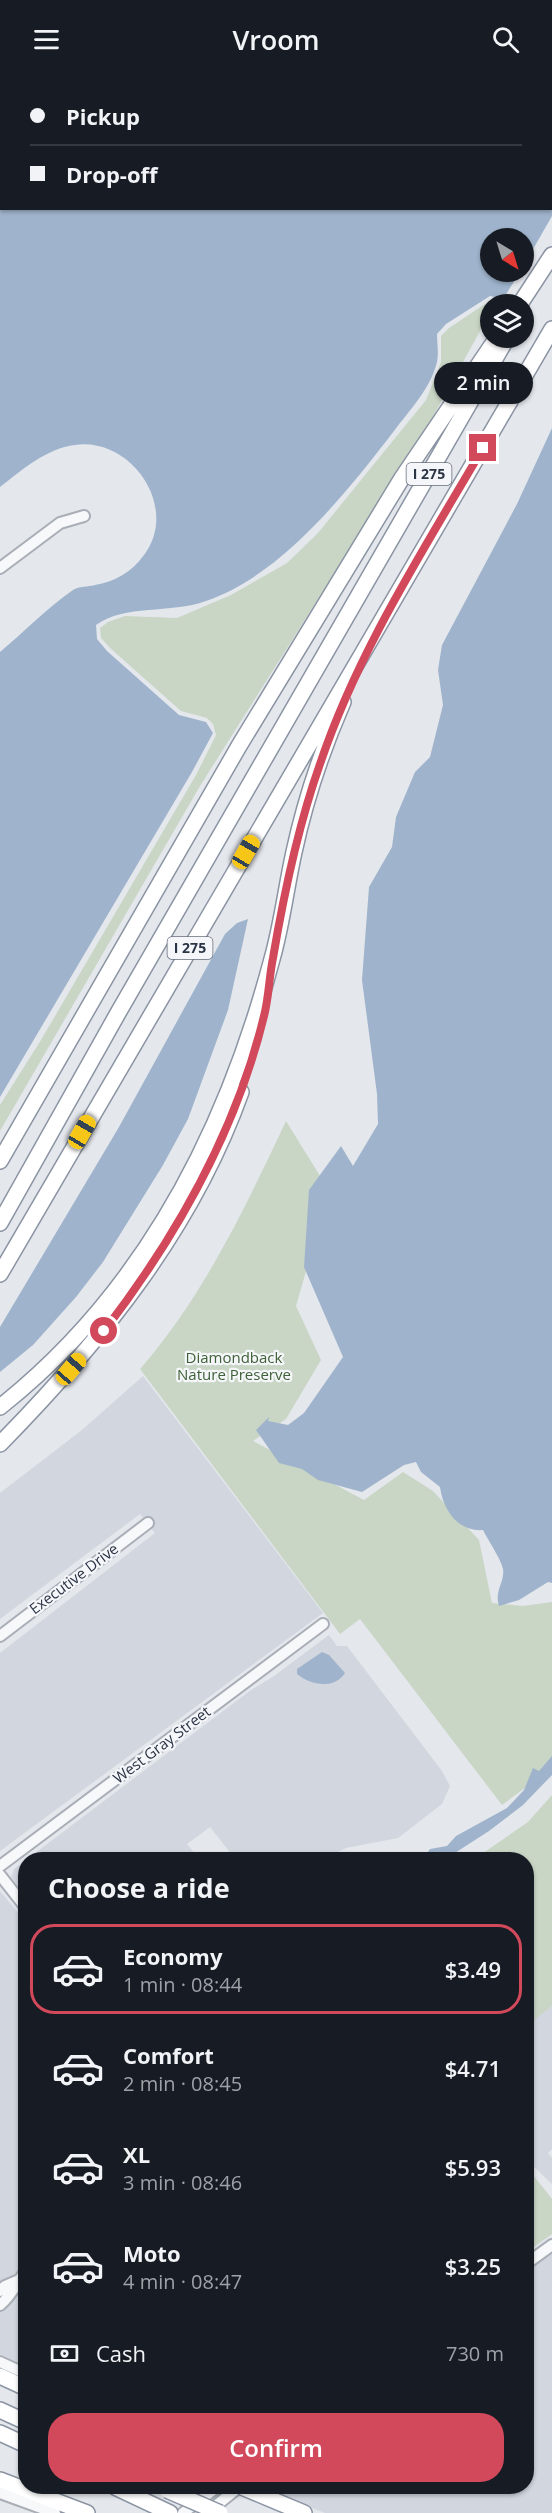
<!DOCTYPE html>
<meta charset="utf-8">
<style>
body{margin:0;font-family:"Open Sans",sans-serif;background:#20242c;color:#f1f3f6;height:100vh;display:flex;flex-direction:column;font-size:22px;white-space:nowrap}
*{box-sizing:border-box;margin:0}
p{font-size:20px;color:#9ea1a6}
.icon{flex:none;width:33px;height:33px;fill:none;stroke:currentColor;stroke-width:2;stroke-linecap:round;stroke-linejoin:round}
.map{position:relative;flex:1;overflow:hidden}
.sheet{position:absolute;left:18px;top:1774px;width:516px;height:642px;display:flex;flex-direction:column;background:#171b24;border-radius:24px;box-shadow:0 2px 4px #0004}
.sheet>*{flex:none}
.hud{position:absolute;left:0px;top:0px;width:552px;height:132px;box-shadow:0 2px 4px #0004;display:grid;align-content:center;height:132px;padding:0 30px;background:#171b24}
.needle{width:39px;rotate:142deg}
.tools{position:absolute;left:480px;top:150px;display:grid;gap:12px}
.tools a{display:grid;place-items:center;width:54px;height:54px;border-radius:50%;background:#171b24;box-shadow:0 2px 4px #0004;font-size:30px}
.end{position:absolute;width:27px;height:27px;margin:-14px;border:8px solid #d1495b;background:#fff;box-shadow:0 0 0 3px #fff}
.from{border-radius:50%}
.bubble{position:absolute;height:42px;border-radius:21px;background:#171b24;box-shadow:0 2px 4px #0004;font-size:20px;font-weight:600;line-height:42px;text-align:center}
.car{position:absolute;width:18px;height:36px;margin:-18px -9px;border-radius:8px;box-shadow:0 0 4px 2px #0007;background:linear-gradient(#f5c518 24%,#345 0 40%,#f5c518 0 76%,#345 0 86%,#f5c518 0)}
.hud b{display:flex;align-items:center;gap:21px;height:57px;font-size:22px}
.hud b+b{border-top:2px solid #363941}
.hud i{width:15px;height:15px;background:#f1f3f6}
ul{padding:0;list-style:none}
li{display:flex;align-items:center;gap:18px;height:90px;margin:0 12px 9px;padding:0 18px;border:3px solid transparent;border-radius:24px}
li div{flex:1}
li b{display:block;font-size:22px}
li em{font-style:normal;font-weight:600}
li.active{border-color:#d1495b}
li>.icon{width:54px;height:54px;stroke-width:1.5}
h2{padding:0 30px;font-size:27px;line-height:72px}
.pay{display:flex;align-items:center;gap:15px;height:66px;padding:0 30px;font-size:22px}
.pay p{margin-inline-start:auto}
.action{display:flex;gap:12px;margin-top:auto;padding:12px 30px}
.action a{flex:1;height:69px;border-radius:24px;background:#d1495b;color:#fff;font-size:24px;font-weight:600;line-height:69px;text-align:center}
header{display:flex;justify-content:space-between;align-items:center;height:78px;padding:0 30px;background:#171b24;font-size:27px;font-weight:600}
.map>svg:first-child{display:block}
.built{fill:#d2d6de}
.green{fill:#c9d6c5}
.water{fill:#9fb4cc;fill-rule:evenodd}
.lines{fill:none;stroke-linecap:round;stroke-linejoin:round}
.minor-casing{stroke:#a9aeb7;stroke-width:14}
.highway-casing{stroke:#8b94a3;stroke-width:18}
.minor{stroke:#f7f8fa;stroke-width:10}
.highway{stroke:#fff;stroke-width:15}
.highway-bridge-casing{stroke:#8b94a3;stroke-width:18;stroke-linecap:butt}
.highway-bridge{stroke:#fff;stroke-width:15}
.route{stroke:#d1495b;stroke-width:8}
.labels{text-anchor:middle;stroke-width:4.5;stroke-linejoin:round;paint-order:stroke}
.shield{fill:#f4f6f9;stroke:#676e7b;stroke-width:1.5}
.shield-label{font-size:14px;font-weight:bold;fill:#2b3445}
.park-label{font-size:15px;fill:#3f6138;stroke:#f4f6f9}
.street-label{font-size:15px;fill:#2b3445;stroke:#f4f6f9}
</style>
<header><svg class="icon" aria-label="menu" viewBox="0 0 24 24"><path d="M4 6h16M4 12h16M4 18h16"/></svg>Vroom<svg class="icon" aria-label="search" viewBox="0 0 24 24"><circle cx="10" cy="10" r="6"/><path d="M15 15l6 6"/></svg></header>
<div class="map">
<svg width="552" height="2435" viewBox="0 0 552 2435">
<rect width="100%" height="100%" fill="#e4e7ec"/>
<path class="built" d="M143,1298L323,1535L0,1773V1575L155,1455L140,1436L0,1541V1415L82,1352Z
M329,1557L337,1568H347L442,1693L450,1708L442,1726L398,1760L346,1770L321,1782H236L210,1749L187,1766L200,1782H26L25,1818L11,1799L14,1791L251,1612L274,1598Z
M0,1813L25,1843V2288L0,2276Z
M552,1928V2071L548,2075L552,2080V2106L527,2082L526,1948Z
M552,2174V2435H325L259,2409H526L527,2193Z"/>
<path class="green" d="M491,222L497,224L495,226H490V235L431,342L200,708L0,1053V1027L41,962L196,697L216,657L213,646L207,640L181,633L110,570L101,560L100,550L108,544L125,538L177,540L231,517L287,485L318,455L426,322L441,284V258L449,250Z
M286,1043L325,1106L323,1134L296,1228L321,1282L286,1341L253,1363L364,1422L403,1394L433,1413L479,1462L492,1525L523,1528L552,1524V1690L502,1727L360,1541L340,1556L140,1291C203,1219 245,1130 286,1043Z
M552,1717V1928L527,1948L526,1782H473L528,1744Z
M526,2088L552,2121V2156L527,2174Z"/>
<path class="water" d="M0,0H552V138L524,187V160H490V194H520L503,221L490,218L446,246L437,256C437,265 439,275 437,284C431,310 409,333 394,353C346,415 282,497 206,523C170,536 125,526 96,547L97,561L107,573L179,637L206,644L213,655L192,694L0,1019V574C24,554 47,530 73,512C79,508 88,509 95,507C114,504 132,494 144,477C180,429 131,359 75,367C47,370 22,392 0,409ZM2,2H550V130H2Z
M552,350V1505L548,1504L519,1522L499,1528C494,1513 505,1504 503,1491C501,1481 488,1462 483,1452C458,1454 443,1432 440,1409L421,1394L416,1384L404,1387L362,1414L318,1402L302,1391L279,1385L256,1352L269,1339L268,1343L288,1347L304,1335L343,1279L304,1189L309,1112L341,1068L353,1088L378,1046L377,1016L362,902L369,809L392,769L396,739L415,694L430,679L443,627L438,592L442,567L517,426Z
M248,841L228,932L188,1041L163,1087L103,1184L76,1219L33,1267L0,1294V1249L119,1049L225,856L237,845Z
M322,1574L329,1577L345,1595C334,1612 310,1607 297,1596V1591Z
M552,1678V1697L523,1727L489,1753L444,1782H422L430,1771L447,1768L456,1758L507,1730L524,1712L533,1690L539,1693Z"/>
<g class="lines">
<g class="minor-casing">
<path id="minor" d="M0,490L60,445L84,438
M0,1558L148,1445
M0,1788L323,1546
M0,1797L26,1830
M526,2186L552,2167
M0,2213L5,2208L19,2202
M0,2227C14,2215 15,2206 26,2193
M0,2284L26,2296
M0,2415L55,2435
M183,2435L217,2409
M207,2435L239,2409"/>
</g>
<g class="highway-casing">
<path id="highway" d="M520,226L552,177
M0,1083L239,668L402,400L494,264
M0,1145L118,935L507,260
M0,1196L552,251
M0,1329C144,1215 226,1055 272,881C282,846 286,810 294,774C305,723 322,672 343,624
M0,1366C101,1263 192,1151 241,1014
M0,2298L26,2310
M0,2332L26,2344
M0,2355L26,2367
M0,2402L87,2435
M115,2409L170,2435
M242,2409L304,2435"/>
</g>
<use href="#minor" class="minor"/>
<use href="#highway" class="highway"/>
<g class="highway-bridge-casing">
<path id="highway-bridge" d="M167,2412L220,2435"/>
</g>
<use href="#highway-bridge" class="highway-bridge"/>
</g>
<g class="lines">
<path class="route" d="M104,1253C177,1158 236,1054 264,938C269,919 269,899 273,880C284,815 298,748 320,686C358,573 423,473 483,370"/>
</g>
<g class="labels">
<g class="shield">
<rect x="406.5" y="385" width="45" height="22" rx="4.5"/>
<rect x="167.5" y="859" width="45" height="22" rx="4.5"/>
</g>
<g class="shield-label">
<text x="429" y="401">I 275</text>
<text x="190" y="875">I 275</text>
</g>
<g class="park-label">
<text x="234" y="1285">Diamondback<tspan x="234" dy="17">Nature Preserve</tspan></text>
</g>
<g class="street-label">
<text transform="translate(74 1501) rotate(-37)" y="5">Executive Drive</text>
<text transform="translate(162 1667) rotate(-37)" y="5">West Gray Street</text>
</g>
</g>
</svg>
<div class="tools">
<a><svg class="needle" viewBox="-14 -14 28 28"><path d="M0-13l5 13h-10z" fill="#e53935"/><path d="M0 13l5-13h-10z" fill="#9ea1a6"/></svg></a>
<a><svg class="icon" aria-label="layers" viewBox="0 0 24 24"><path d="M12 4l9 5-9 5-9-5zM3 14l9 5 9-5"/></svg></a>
</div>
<i class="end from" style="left:104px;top:1253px"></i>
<i class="end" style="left:483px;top:370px"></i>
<div class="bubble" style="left:434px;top:284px;width:99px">2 min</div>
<i class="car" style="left:246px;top:774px;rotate:30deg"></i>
<i class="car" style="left:82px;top:1054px;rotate:30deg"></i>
<i class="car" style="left:71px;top:1291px;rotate:41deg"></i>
<div class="hud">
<b><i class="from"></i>Pickup</b>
<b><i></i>Drop-off</b>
</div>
<section class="sheet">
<h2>Choose a ride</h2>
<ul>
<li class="active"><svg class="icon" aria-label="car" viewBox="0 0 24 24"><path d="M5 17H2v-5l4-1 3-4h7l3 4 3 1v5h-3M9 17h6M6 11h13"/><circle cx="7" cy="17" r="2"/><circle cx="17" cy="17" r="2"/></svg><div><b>Economy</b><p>1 min · 08:44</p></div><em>$3.49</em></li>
<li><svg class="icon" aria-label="car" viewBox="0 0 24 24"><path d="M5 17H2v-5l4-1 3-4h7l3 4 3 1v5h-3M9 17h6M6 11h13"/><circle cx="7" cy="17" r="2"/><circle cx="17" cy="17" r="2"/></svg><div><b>Comfort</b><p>2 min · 08:45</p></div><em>$4.71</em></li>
<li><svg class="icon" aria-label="car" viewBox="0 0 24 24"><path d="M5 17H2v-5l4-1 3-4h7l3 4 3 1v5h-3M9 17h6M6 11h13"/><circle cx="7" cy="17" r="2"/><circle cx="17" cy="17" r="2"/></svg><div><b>XL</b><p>3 min · 08:46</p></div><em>$5.93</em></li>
<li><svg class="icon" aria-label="car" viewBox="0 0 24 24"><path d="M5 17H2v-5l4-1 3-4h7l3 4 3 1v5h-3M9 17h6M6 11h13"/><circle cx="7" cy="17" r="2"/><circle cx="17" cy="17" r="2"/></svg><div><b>Moto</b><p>4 min · 08:47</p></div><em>$3.25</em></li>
</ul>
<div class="pay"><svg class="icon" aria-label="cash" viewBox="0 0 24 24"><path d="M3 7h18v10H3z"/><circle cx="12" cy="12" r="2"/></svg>Cash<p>730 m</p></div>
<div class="action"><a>Confirm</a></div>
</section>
</div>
